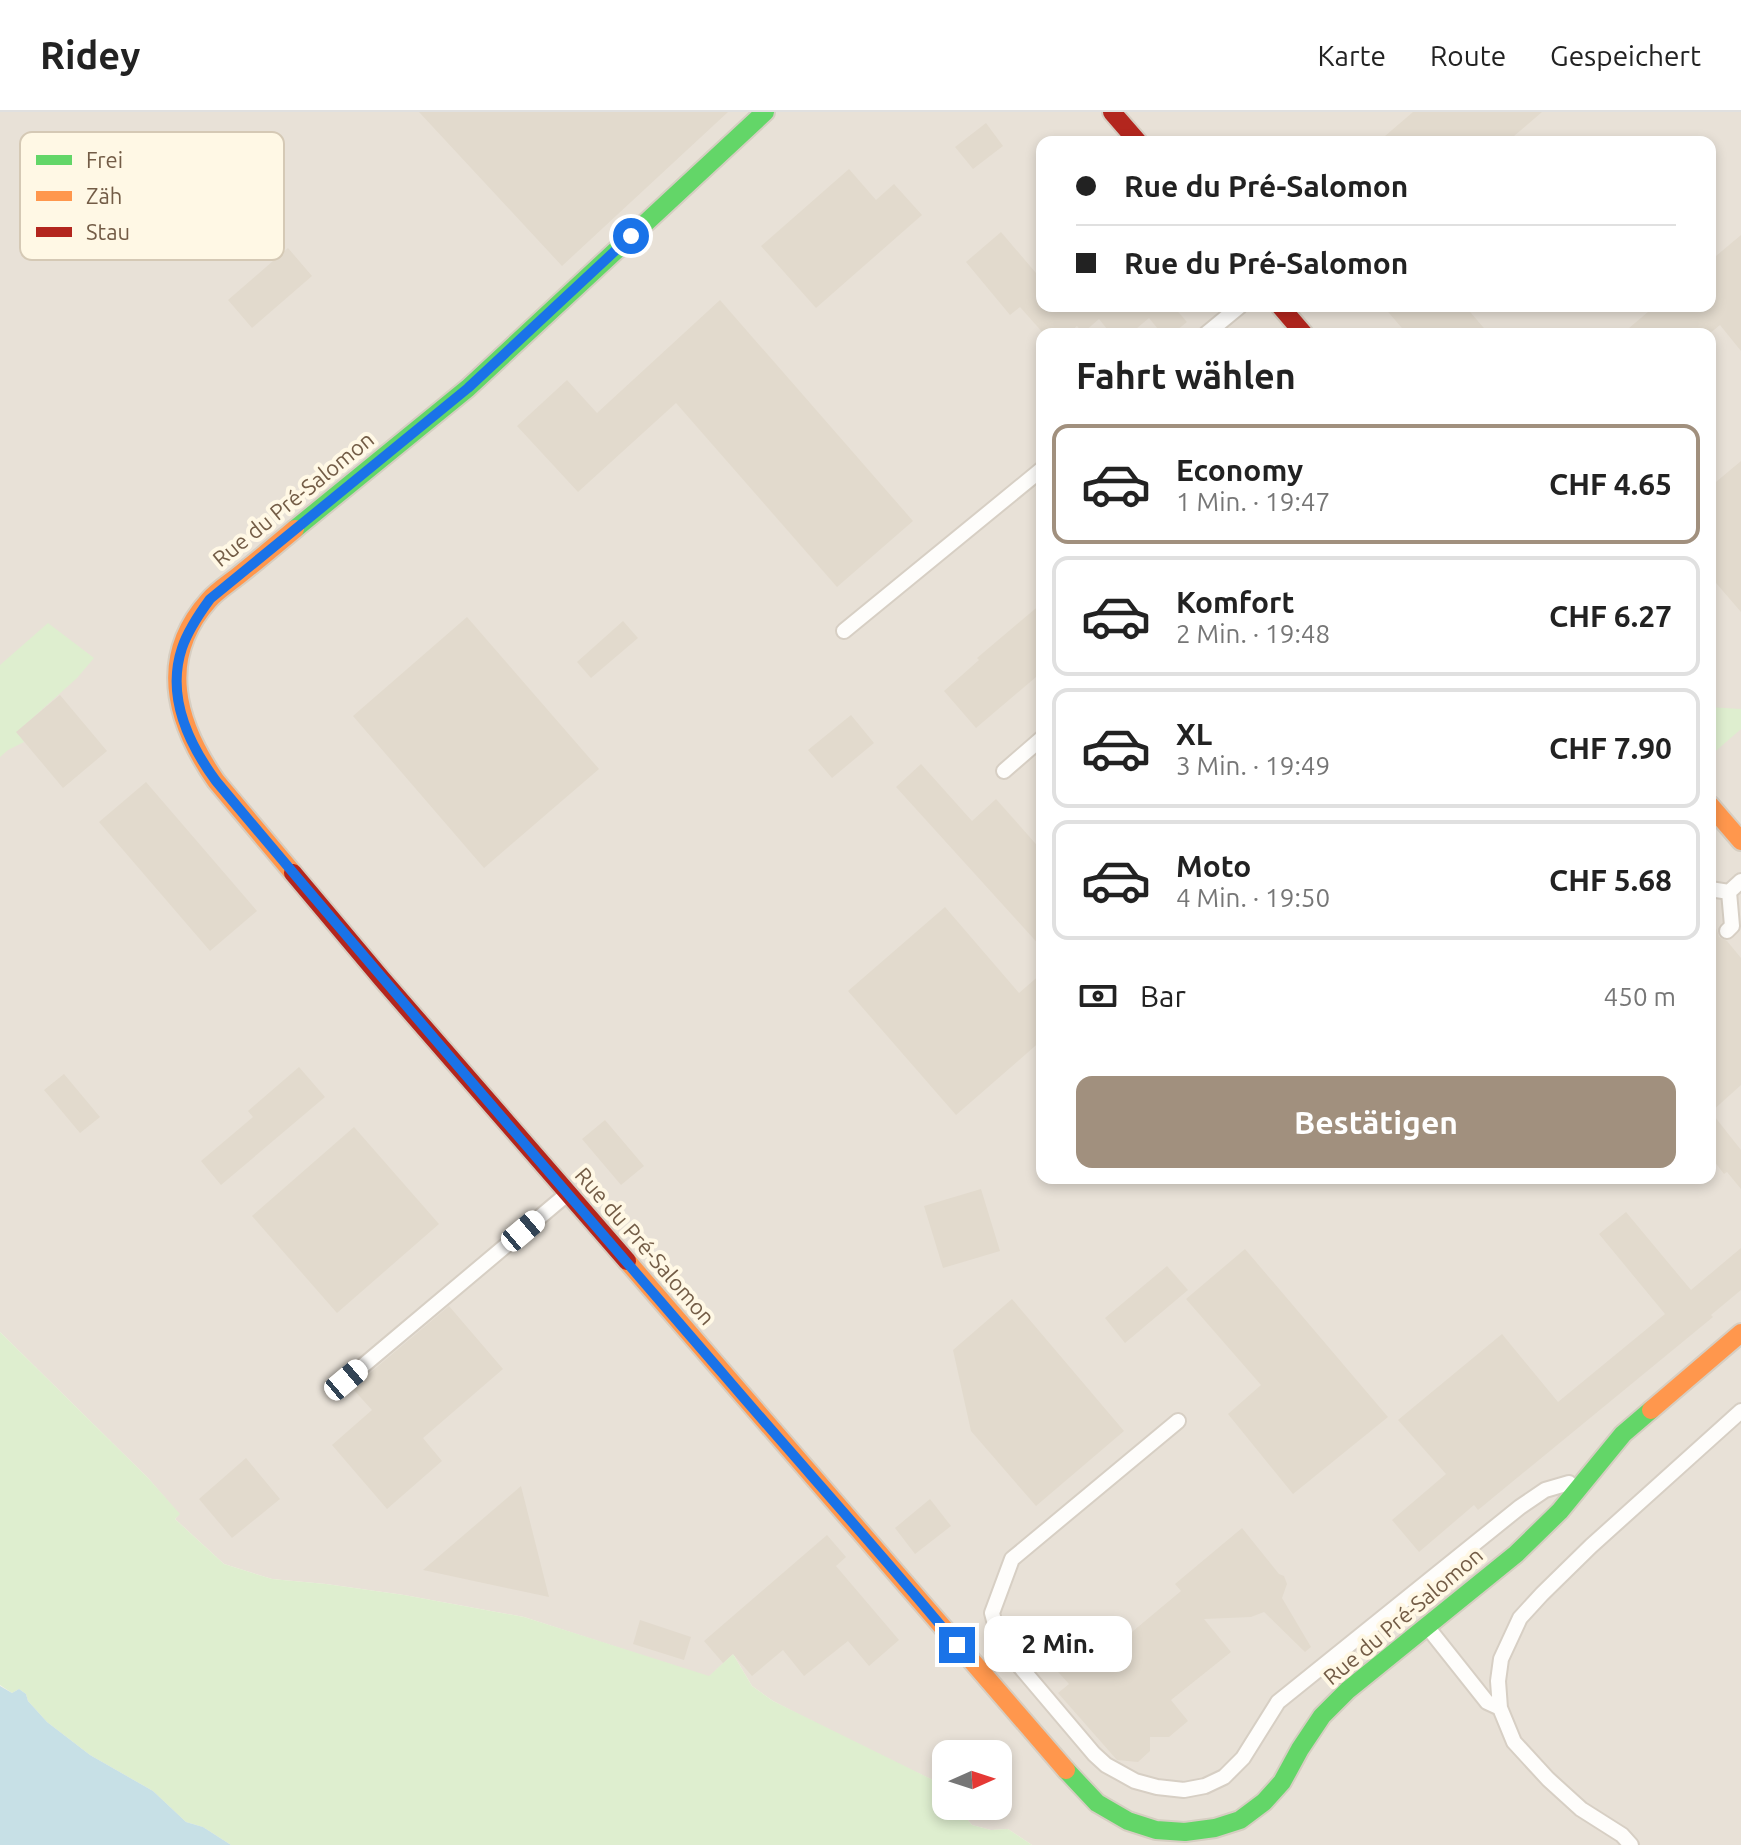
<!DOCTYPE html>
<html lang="de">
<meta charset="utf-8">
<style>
body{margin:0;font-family:Ubuntu,sans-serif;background:#f6f6f6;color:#222;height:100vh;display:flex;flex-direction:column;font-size:30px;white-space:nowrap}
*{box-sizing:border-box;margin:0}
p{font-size:26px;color:#767676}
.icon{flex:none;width:44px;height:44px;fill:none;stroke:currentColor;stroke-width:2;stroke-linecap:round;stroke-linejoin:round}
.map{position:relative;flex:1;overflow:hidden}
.details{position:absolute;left:1036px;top:216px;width:680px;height:856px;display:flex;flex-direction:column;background:#fff;border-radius:16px;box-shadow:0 4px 12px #0003}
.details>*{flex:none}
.top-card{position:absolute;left:1036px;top:24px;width:680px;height:176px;border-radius:16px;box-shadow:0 4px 12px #0003;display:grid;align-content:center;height:176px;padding:0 40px;background:#fff}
.needle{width:52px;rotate:87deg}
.tools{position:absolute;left:932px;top:1628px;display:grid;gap:16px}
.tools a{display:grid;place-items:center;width:80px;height:80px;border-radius:16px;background:#fff;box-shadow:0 4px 12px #0003;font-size:40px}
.end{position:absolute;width:36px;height:36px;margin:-18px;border:10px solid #1a73e8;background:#fff;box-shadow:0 0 0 4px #fff}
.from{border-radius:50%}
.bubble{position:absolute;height:56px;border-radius:16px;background:#fff;box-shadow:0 4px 12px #0003;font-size:26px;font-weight:700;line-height:56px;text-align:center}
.car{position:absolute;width:24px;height:48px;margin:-24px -12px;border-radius:10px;box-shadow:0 0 6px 2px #0007;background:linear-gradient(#fff 24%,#345 0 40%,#fff 0 76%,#345 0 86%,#fff 0)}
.top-card b{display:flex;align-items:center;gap:28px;height:76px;font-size:30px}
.top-card b+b{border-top:2px solid #e0e0e0}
.top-card i{width:20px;height:20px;background:#222}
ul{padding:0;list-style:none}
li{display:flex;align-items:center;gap:24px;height:120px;margin:0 16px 12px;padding:0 24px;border:4px solid #e0e0e0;border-radius:16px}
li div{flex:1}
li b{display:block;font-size:30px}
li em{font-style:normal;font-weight:700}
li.selected{border-color:#a1907e}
li>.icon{width:72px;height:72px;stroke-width:1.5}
h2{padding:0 40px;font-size:36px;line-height:96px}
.pay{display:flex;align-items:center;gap:20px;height:88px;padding:0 40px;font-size:30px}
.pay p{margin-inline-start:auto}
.action{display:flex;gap:16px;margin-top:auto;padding:16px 40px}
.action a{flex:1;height:92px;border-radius:16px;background:#a1907e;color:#fff;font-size:32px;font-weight:700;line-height:92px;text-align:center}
header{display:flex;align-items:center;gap:48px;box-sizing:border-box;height:112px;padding:0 40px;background:#fff;border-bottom:2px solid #e0e0e0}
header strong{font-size:38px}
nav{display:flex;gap:44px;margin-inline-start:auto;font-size:28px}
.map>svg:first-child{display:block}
.industrial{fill:#e8e1d7;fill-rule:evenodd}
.green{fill:#deeecf}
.water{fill:#c7e0e6}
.building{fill:#e2dacd}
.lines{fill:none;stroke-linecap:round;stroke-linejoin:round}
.lane-casing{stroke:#d7cfc4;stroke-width:18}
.fast-casing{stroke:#d6cec2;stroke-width:22}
.slow-casing{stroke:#d6cec2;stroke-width:22}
.jam-casing{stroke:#d6cec2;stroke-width:22}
.lane{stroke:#fefdfb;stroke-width:14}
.fast{stroke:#63d668;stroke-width:18}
.slow{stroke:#ff974d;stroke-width:18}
.jam{stroke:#b3261e;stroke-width:18}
.route{stroke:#1a73e8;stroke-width:10}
.labels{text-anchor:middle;stroke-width:8;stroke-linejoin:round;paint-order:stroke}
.street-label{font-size:22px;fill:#735c46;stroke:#fff8e5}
.key{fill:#fff8e5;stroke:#d5c9b5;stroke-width:2}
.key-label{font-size:22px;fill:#735c46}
</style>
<header>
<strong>Ridey</strong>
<nav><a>Karte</a><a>Route</a><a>Gespeichert</a></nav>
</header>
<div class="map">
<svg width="1741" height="1733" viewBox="0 0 1741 1733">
<rect width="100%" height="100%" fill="#f6f2e5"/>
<path class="industrial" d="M0,0H1741V1733H1032L1008,1717L991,1718L972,1713L956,1694H998V1642H946V1683L935,1669L864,1636L773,1589L752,1574L733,1542L709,1565L524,1505L404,1483L326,1472L272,1467L224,1452L175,1407L179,1402L148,1366L0,1220ZM1042,30H1710V194H1042ZM1042,222H1710V1066H1042Z"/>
<path class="green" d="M48,511L94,546L77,566L17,620L24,630L8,638L0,645V553Z
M1710,595L1741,597V617L1710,644Z
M0,1220L148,1366L180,1402L175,1407L224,1452L272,1467L326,1472L404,1483L524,1505L709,1564L733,1542L752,1574L773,1589L935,1669L946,1683V1694H956L972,1713L991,1718L1008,1717L1032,1733H231L203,1715L186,1710L153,1679L90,1643L47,1610L28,1589L26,1582L19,1577L12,1581L0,1573Z"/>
<path class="water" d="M0,1574L12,1581L19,1577L26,1582L28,1589L47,1610L90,1643L153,1679L186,1710L203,1715L231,1733H0Z"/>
<path class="building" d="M419,0H728L562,154Z
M1413,0H1542L1507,30H1378Z
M986,11L1003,34L973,57L955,35Z
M849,57L876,88L894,72L922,103L816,196L761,134Z
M1001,120L1042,168V194H1173L1187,210L1172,222H1162L1149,206L1130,222H1111L1099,207L1083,221L1077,214L1067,222H1044L1020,195L1010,203L966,150Z
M1741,123V239L1720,213L1709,222H1622L1655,194H1710V149Z
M288,136L312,164L252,216L228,188Z
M720,188L913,409L837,475L676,291L578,380L517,314L567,268L597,301Z
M1383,194H1465L1489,222H1407Z
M1741,349V500L1710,464V375Z
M1042,491V560L976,616L944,579L979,548L977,546Z
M467,505L599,657L484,756L353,604Z
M623,509L638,526L591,566L577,550Z
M60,583L107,639L63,676L16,620Z
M851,603L874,631L832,666L808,638Z
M921,652L972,709L996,687L1042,739V836L896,675Z
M146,670L257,799L210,839L99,710Z
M945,795L1019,881L1042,861V928L956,1003L848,879Z
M1710,809L1717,818L1719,825L1727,829L1741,846V973L1711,1000L1741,1038V1077L1727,1060L1724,1062L1710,1044Z
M299,955L325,985L221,1073L201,1049L253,1005L248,999Z
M64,962L100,1005L80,1021L44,978Z
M605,1008L644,1054L621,1073L582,1027Z
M354,1015L439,1112L337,1201L252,1104Z
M981,1077L1000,1139L943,1156L924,1094Z
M1626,1100L1691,1178L1741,1136V1178L1711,1203L1713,1205L1478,1398L1474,1393L1419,1440L1392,1408L1446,1362L1398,1308L1502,1222L1558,1290L1665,1202L1599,1122Z
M1245,1137L1388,1305L1293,1382L1228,1302L1261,1273L1186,1187Z
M1167,1154L1188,1178L1125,1231L1105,1206Z
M1012,1187L1124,1319L1036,1394L971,1319L953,1238Z
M449,1194L503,1257L423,1326L442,1349L387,1397L332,1333L372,1298L352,1276Z
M246,1346L280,1387L232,1426L199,1387Z
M521,1374L549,1485L423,1458Z
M930,1387L951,1414L915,1442L895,1416Z
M1242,1416L1279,1462L1284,1464L1287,1472L1282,1486L1311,1535L1305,1540L1264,1500L1251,1505L1204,1507L1231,1540L1171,1588L1188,1609L1169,1625H1150V1639L1138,1650L1117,1648L1058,1581L1069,1572L1049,1550L1094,1511L1114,1535L1181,1479L1175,1472Z
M827,1423L846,1445L836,1454L899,1528L869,1554L848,1529L804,1564L783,1538L752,1564L733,1542L723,1551L704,1529Z
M640,1508L691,1525L684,1548L633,1532Z"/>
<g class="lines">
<g class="lane-casing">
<path id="lane" d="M1206,222L1240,194
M844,519L1042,357
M1004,659L1042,626
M1710,777L1729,780L1741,769
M1727,819L1732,814L1729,780
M346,1268L566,1083
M1178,1309L1012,1447L992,1501L1000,1531L1094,1642L1106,1653L1135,1669L1157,1675L1184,1678L1205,1674L1224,1665L1243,1646L1278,1590L1520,1395L1545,1378L1569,1371
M1429,1517L1487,1590L1500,1596
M1631,1733L1622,1723L1581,1697L1548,1667L1514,1630L1500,1596L1498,1569L1501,1547L1520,1506L1542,1482L1591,1434L1741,1299"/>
</g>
<g class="fast-casing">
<path id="fast" d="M295,417L468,276L765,0
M1066,1658L1097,1691L1128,1709L1156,1718L1185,1720L1215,1716L1240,1708L1264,1690L1282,1670L1300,1637L1322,1604L1348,1578L1516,1442L1560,1399L1623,1322L1651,1298"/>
</g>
<g class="slow-casing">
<path id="slow" d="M1710,693L1741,729
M293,761L216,669C176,611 157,546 209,488C217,479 228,472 238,464C257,449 276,433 295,417
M627,1149L1066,1658
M1651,1298L1741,1221"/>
</g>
<g class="jam-casing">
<path id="jam" d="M1112,0L1138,30
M1280,194L1304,222
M293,761L382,867L627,1149"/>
</g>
<use href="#lane" class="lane"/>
<use href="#fast" class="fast"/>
<use href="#slow" class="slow"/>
<use href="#jam" class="jam"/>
</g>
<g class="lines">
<path class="route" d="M631,124L468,276L210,487C199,502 188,518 182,536C166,584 188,631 216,669C383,869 554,1066 724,1263C801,1353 881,1441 957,1533"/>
</g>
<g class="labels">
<g class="street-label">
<text transform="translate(293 387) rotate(-39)" y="8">Rue du Pré-Salomon</text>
<text transform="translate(645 1134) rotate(49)" y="8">Rue du Pré-Salomon</text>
<text transform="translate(1403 1504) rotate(-40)" y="8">Rue du Pré-Salomon</text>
</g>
</g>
<rect x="20" y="20" width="264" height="128" rx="12" class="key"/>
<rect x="36" y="43" width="36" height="10" fill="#63d668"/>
<rect x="36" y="79" width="36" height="10" fill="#ff974d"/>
<rect x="36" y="115" width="36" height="10" fill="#b3261e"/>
<g class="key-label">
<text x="86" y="56">Frei</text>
<text x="86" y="92">Zäh</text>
<text x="86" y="128">Stau</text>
</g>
</svg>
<div class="tools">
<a><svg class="needle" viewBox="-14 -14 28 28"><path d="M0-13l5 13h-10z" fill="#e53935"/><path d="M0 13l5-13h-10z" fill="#767676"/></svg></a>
</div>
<i class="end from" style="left:631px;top:124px"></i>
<i class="end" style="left:957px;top:1533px"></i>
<div class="bubble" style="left:984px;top:1504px;width:148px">2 Min.</div>
<i class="car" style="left:523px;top:1119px;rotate:50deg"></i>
<i class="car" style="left:346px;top:1268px;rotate:50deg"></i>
<div class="top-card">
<b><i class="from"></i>Rue du Pré-Salomon</b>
<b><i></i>Rue du Pré-Salomon</b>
</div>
<section class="details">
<h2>Fahrt wählen</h2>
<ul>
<li class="selected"><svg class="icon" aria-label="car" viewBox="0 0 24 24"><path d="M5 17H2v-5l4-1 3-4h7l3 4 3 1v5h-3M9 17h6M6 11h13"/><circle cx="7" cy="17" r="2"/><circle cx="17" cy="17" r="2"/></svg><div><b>Economy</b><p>1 Min. · 19:47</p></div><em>CHF 4.65</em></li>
<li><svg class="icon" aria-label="car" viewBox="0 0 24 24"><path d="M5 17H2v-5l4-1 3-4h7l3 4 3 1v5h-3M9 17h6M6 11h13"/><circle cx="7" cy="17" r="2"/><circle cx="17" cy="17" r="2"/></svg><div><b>Komfort</b><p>2 Min. · 19:48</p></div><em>CHF 6.27</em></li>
<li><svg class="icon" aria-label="car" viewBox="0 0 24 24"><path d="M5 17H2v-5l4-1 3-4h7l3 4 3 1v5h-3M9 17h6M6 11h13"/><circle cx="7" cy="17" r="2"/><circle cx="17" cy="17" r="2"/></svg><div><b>XL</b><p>3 Min. · 19:49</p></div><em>CHF 7.90</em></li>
<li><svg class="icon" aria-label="car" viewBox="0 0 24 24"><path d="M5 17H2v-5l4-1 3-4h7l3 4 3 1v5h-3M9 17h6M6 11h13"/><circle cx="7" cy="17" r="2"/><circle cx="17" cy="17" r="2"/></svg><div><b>Moto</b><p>4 Min. · 19:50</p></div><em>CHF 5.68</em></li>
</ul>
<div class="pay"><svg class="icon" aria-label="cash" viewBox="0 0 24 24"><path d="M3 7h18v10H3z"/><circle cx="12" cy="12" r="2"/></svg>Bar<p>450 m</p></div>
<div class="action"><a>Bestätigen</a></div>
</section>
</div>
